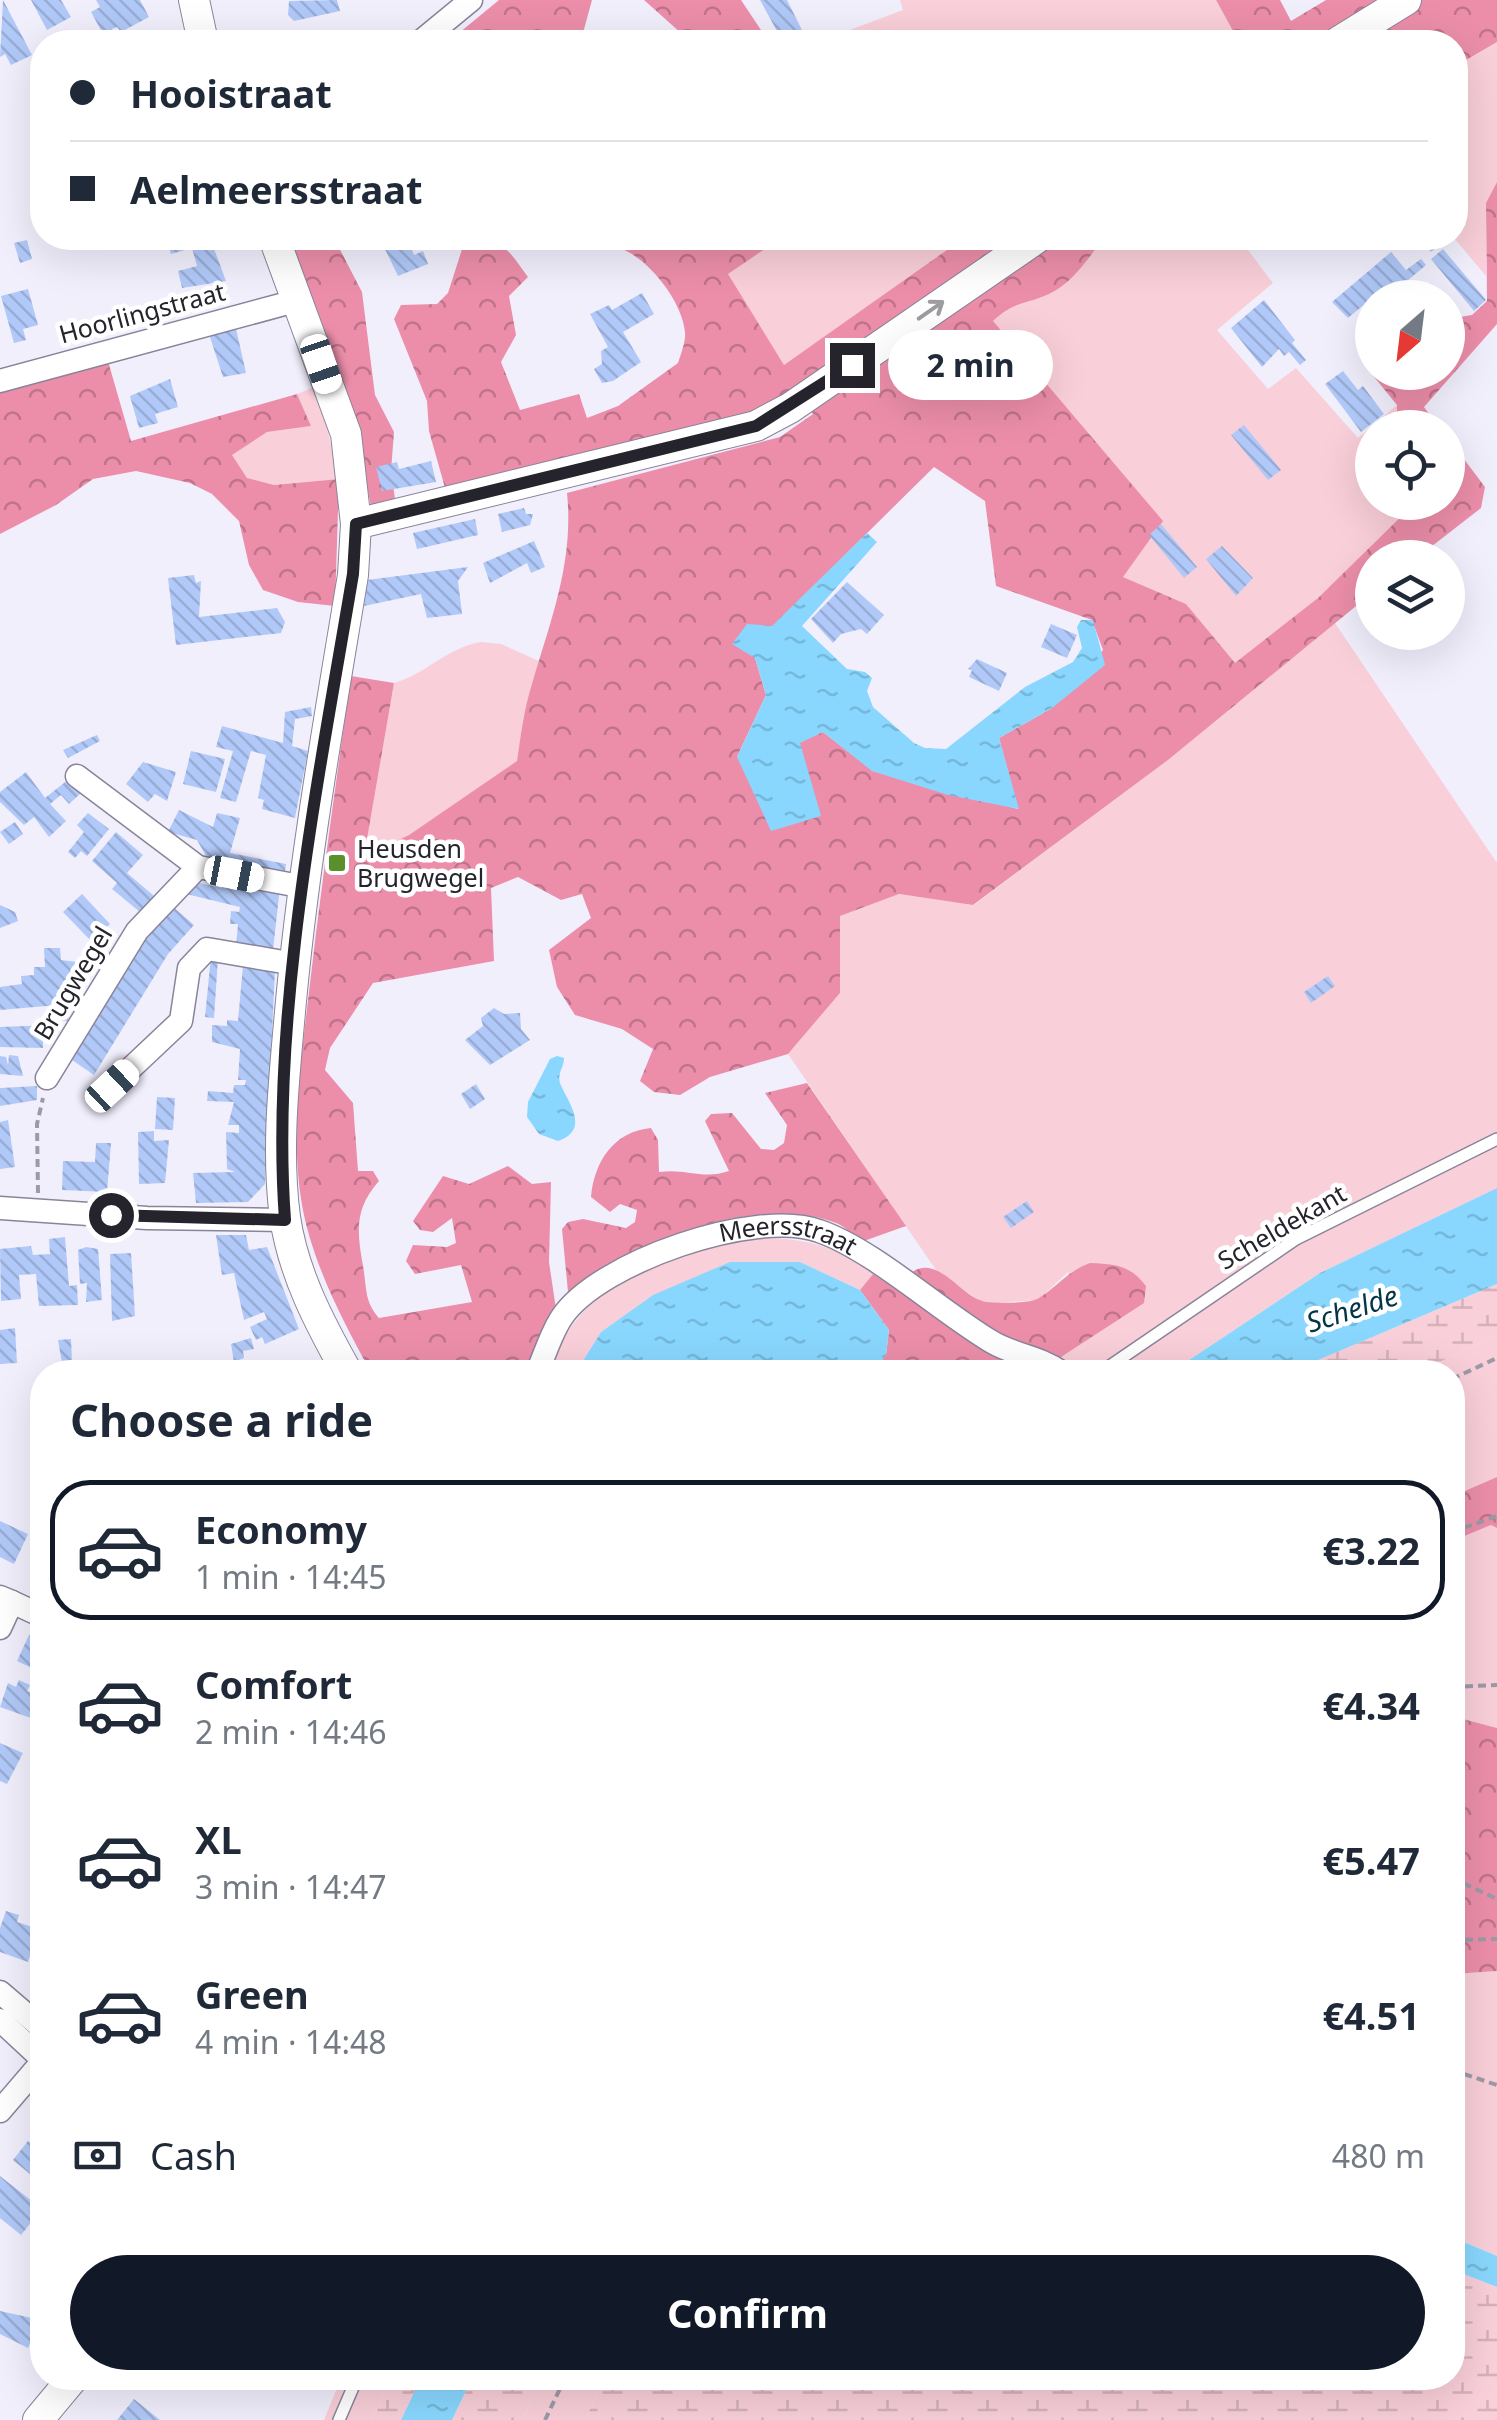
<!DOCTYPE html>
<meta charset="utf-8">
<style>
body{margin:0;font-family:"Noto Sans",sans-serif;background:#f2f2f3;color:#1f2937;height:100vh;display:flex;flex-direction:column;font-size:38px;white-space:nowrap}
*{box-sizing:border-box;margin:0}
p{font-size:32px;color:#747a83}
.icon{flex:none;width:55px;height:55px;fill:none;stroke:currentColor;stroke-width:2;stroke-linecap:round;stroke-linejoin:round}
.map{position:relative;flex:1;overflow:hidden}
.panel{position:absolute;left:30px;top:1360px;width:1435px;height:1030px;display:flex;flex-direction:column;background:#fff;border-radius:40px;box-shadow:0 10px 40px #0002}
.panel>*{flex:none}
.top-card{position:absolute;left:30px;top:30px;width:1438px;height:220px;border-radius:40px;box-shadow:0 10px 40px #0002;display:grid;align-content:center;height:220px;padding:0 40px;background:#fff}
.needle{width:65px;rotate:208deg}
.controls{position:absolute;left:1355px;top:280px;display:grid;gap:20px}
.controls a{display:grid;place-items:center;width:110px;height:110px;border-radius:50%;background:#fff;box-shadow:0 10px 40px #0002;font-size:50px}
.end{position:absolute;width:45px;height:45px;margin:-22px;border:12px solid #25232b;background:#fff;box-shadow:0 0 0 5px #fff}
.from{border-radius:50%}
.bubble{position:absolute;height:70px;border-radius:35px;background:#fff;box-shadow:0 10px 40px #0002;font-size:32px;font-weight:700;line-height:70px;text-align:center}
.car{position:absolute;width:30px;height:60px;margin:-30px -15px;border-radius:12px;box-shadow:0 0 8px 2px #0007;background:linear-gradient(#fff 24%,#345 0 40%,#fff 0 76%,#345 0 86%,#fff 0)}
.top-card b{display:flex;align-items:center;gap:35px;height:95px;font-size:38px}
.top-card b+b{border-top:2px solid #e0e1e3}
.top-card i{width:25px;height:25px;background:#1f2937}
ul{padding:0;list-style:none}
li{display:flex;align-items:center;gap:30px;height:140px;margin:0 20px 15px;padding:0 20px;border:5px solid transparent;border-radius:40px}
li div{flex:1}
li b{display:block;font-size:38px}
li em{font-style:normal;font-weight:700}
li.current{border-color:#111827}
li>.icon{width:90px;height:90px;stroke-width:1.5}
h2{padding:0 40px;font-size:45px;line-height:120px}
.pay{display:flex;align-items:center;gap:25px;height:110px;padding:0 40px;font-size:38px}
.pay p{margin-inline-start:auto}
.primary-button{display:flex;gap:20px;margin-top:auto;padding:20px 40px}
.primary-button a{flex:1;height:115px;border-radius:60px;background:#111827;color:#fff;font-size:40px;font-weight:700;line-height:115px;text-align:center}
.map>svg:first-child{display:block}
.green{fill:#f9cfd9}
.forest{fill:url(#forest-crowns);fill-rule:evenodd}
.wetland{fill:url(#wetland-marsh)}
.water{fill:url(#water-ripples)}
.building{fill:url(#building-back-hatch)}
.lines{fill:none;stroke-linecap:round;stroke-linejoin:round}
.lane-casing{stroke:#898499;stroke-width:14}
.street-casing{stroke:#898499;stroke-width:25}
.secondary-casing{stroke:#898499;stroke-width:32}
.path{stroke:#9c9aa5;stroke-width:4;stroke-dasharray:8 5;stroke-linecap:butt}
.lane{stroke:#fff;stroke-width:11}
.street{stroke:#fff;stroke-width:22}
.secondary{stroke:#fff;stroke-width:30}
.oneway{stroke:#9d9ca0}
.route{stroke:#25232b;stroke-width:12}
.poi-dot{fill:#5a902c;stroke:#fff;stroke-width:4}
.labels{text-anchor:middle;stroke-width:9;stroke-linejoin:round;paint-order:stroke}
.street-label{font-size:25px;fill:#25232b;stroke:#fff}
.poi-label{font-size:25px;fill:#25232b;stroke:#fff;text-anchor:start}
.water-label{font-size:28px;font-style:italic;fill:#043448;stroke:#fff}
</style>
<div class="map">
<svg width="1497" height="2420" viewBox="0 0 1497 2420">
<defs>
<pattern id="forest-crowns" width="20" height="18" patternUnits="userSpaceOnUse" patternTransform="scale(2.5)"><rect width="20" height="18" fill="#ec8eaa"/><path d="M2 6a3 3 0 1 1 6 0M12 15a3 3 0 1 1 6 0" fill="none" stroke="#bf748b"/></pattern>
<pattern id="wetland-marsh" width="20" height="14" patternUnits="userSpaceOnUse" patternTransform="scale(2.5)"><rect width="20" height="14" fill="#f9cfd9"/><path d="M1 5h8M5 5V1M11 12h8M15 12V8" fill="none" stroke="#d5b1ba"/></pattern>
<pattern id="water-ripples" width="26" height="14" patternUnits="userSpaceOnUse" patternTransform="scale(2.5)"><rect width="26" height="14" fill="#89d7fe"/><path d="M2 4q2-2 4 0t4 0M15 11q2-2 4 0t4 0" fill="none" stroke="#76b8da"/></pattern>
<pattern id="building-back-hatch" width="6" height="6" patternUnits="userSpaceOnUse" patternTransform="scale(2.5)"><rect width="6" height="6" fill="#b1c9f8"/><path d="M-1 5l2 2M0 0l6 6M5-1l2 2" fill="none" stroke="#98acd5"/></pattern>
</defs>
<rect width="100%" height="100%" fill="#f2effd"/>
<path class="green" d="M900,0H1216L1239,42H845L839,34L903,10Z
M1497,42V182L1486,203V276L1454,238L1455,58L1466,60Z
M781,238H969L784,365L727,274Z
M1104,238H1239L1273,283L1217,330L1268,389L1296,368L1358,438L1397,405V427L1372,428V502L1415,505L1318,598L1235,664L1186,604L1123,577L993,321C1015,301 1025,305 1049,294C1072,284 1089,257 1104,238Z
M317,386L339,479L274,485L247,478L231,454L267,432L311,426L297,394Z
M1335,623L1497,863V1188L1320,1273L1171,1372H1031L1069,1271L1038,1300L992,1303L980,1301L936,1270L788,1054L840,993V916L898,894L974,905L1168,760Z
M481,642L501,644L539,661L517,761L409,835L363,857L394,683C426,674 446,648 481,642Z
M751,1238C804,1238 830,1243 873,1274L860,1290L800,1262L653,1295L601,1332L576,1372H546C588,1274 655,1261 751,1238Z
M1497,1335V1477L1453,1496L1452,1372H1418Z
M1491,1525L1497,1528V1728L1453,1716L1452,1542Z
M1497,1971V2256L1453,2237L1452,1974Z
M341,2378H392L371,2420H324Z
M542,2378H604L585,2420H522Z"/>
<path class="forest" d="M499,0H592L583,33L586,42H448Z
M644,0H741L769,42H691Z
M1216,0H1280L1291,21L1326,0H1497V42L1466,60L1455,58V42H1239Z
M1497,182V324L1424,407L1439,427H1397V405L1366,367L1372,353V372H1448V319L1472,315L1487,301L1486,203Z
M290,238H334L362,292L375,395L394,432L391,471L396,506L372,512L355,422Z
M474,238C503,238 512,255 528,277L509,296L516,335L501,362L520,410L579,394L587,418L618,406L678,363C681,354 686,341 685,332C682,301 649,259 620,248C607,243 597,253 583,246L581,238H781L728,274L784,365L964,238H1104C1089,257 1072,284 1049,294C1024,305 1015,301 993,321L1163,521L1123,577L1186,604L1235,663L1318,598L1415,503L1448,502V438L1485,487L1481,508L1418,557L1372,558V593L1168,760L973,905L899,894L840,916V993L788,1054L710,1077L680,1095L654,1092L640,1081L653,1049L622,1029L575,1015L557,987L549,950L591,918L582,894L561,900L518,877L491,888L494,961L373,983L330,1048L325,1070L353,1103L358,1171H373L379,1181C354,1209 357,1232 363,1266C367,1288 364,1301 379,1318L472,1302L461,1265L415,1274L406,1261L413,1245L447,1247L456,1243L452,1218L433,1232L420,1230L413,1221L443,1176L469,1184L508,1166L532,1184L551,1182L549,1262L556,1309L523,1372H371C343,1322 312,1262 302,1205C290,1137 301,1060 309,992C321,887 336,782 351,676L394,683L364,856L409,835L517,761C521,735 524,709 532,684C551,619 574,562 567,493L780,437L813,414L800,392L723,429L447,495L429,431L427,401L394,319L401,305L437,304L448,293L464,243ZM934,467L985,501L996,586L1092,620L1103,650L1052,708L999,738L1018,809L873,771L823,732L737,757L766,695L755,658L772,627Z
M108,361L131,441L297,394L311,426L267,432L232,455L247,478L274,485L339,479L335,606L298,602L263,590L249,565L239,521L212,494L190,483L136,471L93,479L56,505L0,534V393Z
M807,1083L906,1226L861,1242C854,1236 845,1226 836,1223C756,1192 632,1243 568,1292L562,1229L568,1222L583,1219L626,1228L635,1222L637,1210L620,1204L610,1212L591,1197C594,1162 614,1131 651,1128L658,1140L659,1172C686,1168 703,1180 729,1171L705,1121L711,1114L732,1113L761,1149L774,1150L784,1143L787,1125L765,1093Z
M1090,1263C1115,1264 1130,1265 1146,1286L1144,1303L1061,1357C1003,1341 957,1310 906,1277C936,1247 960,1299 987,1302C998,1303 1030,1304 1039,1298C1058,1286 1068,1271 1090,1263Z
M873,1274L967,1336L1031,1369V1372H872L886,1355L889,1330L860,1290Z
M1497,1477V1528L1491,1525L1453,1541V1496Z
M1452,1716L1497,1728V1971L1453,1974Z"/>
<path class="wetland" d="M1497,1284V1335L1418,1372H1290Z
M1453,2270L1497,2287V2420H585L604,2378H1452Z
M392,2378H421L401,2420H371Z
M472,2378H542L522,2420H452Z"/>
<path class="water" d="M867,533L877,542L802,626L847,669L865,672L872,678L867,691L873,707L914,743L925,748L946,749L1025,687L1073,662L1082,648L1077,627L1081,620H1093L1105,665L1052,708L999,738L1019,809L948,795L872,771L823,732L800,743L821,816L771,831L737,757L766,695L755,658L732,644L747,624L772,626Z
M557,1056L564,1058C564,1068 557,1073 560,1083C568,1103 591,1129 558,1141L539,1134L527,1117L528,1102L550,1059Z
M1497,1188V1284L1290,1372H1171L1320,1273Z
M730,1262H800L860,1290L889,1330L886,1355L872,1372H576L601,1332L653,1295Z
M1452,2237L1497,2256V2287L1453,2270Z
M421,2378H472L452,2420H401Z"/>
<path class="building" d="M3,0L32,55L11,65L5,54L0,57Z
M31,0H61L71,17L47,30Z
M96,0H140L149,17L121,32L117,27L112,29L119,42H98L95,35L102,32L91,12L100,7Z
M337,0L340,11L294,21L288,15L289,1Z
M760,0H787L808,42H783Z
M166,238H210L226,281L182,288L178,271L197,266L192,248L171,254Z
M384,238H420L409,242L414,255L423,251L428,264L398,276L381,241Z
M1400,238H1439L1443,242L1431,252L1421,240L1405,250Z
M27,240L32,259L20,263L14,243Z
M1443,249L1486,300L1474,311L1431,259Z
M1391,252L1406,270L1421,259L1426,265L1387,298H1372L1348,318L1332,302Z
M28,289L38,325L23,329L26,340L14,343L1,296Z
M642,293L654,314L623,332L641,362L613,381L602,383L594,369L602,364L601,351L608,347L590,314L609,305L612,310Z
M1264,300L1295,340L1292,343L1306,360L1300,365L1289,352L1284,356L1279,349L1262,367L1231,328Z
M235,324L246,373L223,377L208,331Z
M1343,371L1358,390L1363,386L1384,414L1361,432L1325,384Z
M170,379L178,407L155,414L158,423L139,428L130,396Z
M1244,425L1281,470L1268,480L1231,435Z
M431,461L436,482L382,491L376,467L397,462L399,469Z
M524,508L526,514H533L530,525L502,532L498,514Z
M475,519L478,535L417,549L413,533Z
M1161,524L1197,567L1184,578L1149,535Z
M534,541L545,567L531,573L527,563L490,583L483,563Z
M1222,546L1253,578L1236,596L1206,559Z
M468,567L458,581L462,614L427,618L421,594L364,606L367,580Z
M194,575L196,583L201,581L199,617L277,608L285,622L281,633L176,645L168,578Z
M847,582L884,615L867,634L861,629L841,634L833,643L811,619Z
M1051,624L1077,635L1067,658L1041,647Z
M977,659L1007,673L999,691L969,677L972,670L968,669Z
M311,707L312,716L295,719L292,746L308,751L295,818L262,809L264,800L258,798L266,755L251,751L236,802L220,798L233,751L216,747L222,726L283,743L285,712Z
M97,735L100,741L68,758L63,750Z
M191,751L225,759L216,792L183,784Z
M143,762L176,772L167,801L155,794L148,802L126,784Z
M26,772L45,798L69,779L81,793L69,804L61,795L50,804L66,821L49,837L34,817L24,825L0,802V792Z
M179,810L213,827L217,813L240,818L230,853L286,864L284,878L203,867L206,856L197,840L168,832Z
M88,813L109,829L87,856L81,851L75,858L68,852L84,832L77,825Z
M15,822L23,834L9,844L0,832Z
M116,832L143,855L127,873L154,896L140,912L112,889L117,883L92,861Z
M224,878L232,879L230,889L251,892L253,882L280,887L273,950L236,946L238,924H230L231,911L239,912L240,907L178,892L195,882L222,888Z
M82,894L110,924L92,942L63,912Z
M0,905L15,912L18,921L0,928Z
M171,905L194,925L168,954L94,1075L69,1058L143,936Z
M44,948H60L61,960L78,962L68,1021L50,1020L51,1010H58V1005L0,1010V987L22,984L21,976L34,975V967H45Z
M211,956L218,958L214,1018L205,1017Z
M243,965L275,970L265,1184L248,1202L196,1203L193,1173L235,1172L227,1169L226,1132L239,1133V1125H228L234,1102L207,1101L208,1091L233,1093L234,1085H245L246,1080H238L240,1049L212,1042V1025L227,1026V1020L238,1021Z
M1328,976L1335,986L1311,1003L1304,992Z
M494,1008L504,1014L520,1013L521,1029L530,1040L490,1065L465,1040L483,1026L481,1018Z
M51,1025L52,1036H43V1048L0,1047V1027Z
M9,1055L18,1056L23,1076L0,1074V1056L6,1057L8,1065Z
M476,1084L485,1099L470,1109L461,1094Z
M37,1086V1100L0,1106V1088Z
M157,1097L175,1098L173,1130L155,1129Z
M8,1120L15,1167L0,1169V1122Z
M154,1131V1141L169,1140L165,1183L139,1184L138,1132Z
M96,1143H111L107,1192L62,1190L63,1161L95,1162Z
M1027,1201L1034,1212L1011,1228L1003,1217Z
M216,1235H246L249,1250L267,1247L299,1329L265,1344L262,1337L256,1340L250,1327L267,1319L264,1312L244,1320L234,1273L222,1275Z
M65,1237L69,1286L77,1285L78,1305L39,1306L36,1274L19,1275L21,1299L1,1301L0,1249L31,1246L33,1255L50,1254L49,1239Z
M86,1247L98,1249L102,1300L86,1302L87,1283L80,1284L78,1250Z
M131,1253L135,1316L112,1321L110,1254Z
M15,1328L17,1363L0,1364V1330Z
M251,1338L254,1349L243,1351L244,1358L234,1362L231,1344Z
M71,1339L72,1362L62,1363L58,1340Z
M0,1521L28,1534L14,1564L0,1557Z
M29,1635L42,1641V1673L17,1661Z
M19,1680L30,1685L27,1691L42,1698V1722L0,1707L8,1683L16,1687Z
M0,1743L23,1753L7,1784L0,1781Z
M6,1911L19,1915L17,1922L39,1929L28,1962L0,1952V1928Z
M28,2141L42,2152V2184L13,2160Z
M0,2176L42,2209L21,2235L0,2218Z
M0,2311L41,2320L28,2348L0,2334Z
M134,2399L160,2420H117Z"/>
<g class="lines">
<g class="lane-casing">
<path id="lane" d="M1101,1372L1296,1239L1497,1139
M339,2420L357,2378"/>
</g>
<g class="street-casing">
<g id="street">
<path d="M420,42L471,0"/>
<path d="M0,381L299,300"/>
<path d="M198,867L305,887"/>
<path d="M47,1078L137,931L198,867L77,776"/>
<path d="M112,1086L181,1021L189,968L207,949L295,964"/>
<path d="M0,1208L147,1218L285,1220"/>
<path id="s1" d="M537,1372C545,1355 551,1333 562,1317C599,1262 756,1208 819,1231C872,1249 940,1311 992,1342C1014,1355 1040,1357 1061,1372"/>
<path d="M0,1597L12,1602L0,1628"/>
<path d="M12,1602L42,1616"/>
<path d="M0,1992L42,2028"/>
<path d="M0,2020L42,2059"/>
<path d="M0,2111L42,2062"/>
</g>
</g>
<g class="secondary-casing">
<path id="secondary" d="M194,0L203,42
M1338,42L1406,0
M274,238L346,434L356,524L353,575C329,720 303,866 290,1012C284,1080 276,1150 285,1217C293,1273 320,1324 347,1372
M356,524L756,426L790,408L1037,238
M38,2420L73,2378"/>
</g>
<path class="path" d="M38,1193L37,1124L43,1098
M1452,1379L1497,1358
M1452,1532L1497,1516
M1452,1687L1497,1685
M1452,1878L1497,1899
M1452,1940L1497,1939
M1452,2070L1497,2085
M545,2420L565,2378"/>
<use href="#lane" class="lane"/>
<use href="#street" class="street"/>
<use href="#secondary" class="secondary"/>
</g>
<defs><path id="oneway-shaft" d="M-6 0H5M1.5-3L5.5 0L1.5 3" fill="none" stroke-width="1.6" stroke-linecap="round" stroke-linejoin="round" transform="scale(2.5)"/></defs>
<use class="oneway" href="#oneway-shaft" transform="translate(931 310) rotate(-35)"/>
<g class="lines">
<path class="route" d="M111,1215L285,1220C270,1015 319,777 353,574L356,524L756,426L852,365"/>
</g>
<rect class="poi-dot" x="327" y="853" width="20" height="20" rx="5"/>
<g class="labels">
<g class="street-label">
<text transform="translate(142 313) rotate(-15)" y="9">Hoorlingstraat</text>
<text transform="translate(73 983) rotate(-59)" y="9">Brugwegel</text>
<text transform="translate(1282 1227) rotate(-30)" y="9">Scheldekant</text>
<text dy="9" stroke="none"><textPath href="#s1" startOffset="312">Meersstraat</textPath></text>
</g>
<g class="poi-label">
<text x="357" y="858">Heusden<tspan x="357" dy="29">Brugwegel</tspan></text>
</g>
<g class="water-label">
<text transform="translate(1352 1309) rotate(-18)" y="10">Schelde</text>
</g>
</g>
</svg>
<div class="controls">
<a><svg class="needle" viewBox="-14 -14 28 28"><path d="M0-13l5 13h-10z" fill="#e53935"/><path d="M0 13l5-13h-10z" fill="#747a83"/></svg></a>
<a><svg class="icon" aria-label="locate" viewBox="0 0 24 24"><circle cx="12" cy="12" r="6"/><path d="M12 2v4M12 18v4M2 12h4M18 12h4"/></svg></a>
<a><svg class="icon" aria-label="layers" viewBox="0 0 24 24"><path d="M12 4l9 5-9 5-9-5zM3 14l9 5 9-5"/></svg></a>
</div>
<i class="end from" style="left:111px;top:1215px"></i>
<i class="end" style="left:852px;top:365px"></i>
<div class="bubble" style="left:888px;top:330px;width:165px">2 min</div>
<i class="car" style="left:321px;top:364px;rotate:161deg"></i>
<i class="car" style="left:234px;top:874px;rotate:101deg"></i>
<i class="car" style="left:112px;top:1086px;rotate:47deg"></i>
<div class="top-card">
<b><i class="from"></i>Hooistraat</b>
<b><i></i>Aelmeersstraat</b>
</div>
<section class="panel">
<h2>Choose a ride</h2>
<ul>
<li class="current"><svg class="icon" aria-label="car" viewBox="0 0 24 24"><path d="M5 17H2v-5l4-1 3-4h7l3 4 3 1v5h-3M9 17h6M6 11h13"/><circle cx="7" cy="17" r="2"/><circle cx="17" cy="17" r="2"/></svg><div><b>Economy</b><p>1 min · 14:45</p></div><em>€3.22</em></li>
<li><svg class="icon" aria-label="car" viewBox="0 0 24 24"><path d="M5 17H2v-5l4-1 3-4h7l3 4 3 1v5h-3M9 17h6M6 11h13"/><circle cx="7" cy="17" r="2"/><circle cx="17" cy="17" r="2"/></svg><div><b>Comfort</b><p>2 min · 14:46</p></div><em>€4.34</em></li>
<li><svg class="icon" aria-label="car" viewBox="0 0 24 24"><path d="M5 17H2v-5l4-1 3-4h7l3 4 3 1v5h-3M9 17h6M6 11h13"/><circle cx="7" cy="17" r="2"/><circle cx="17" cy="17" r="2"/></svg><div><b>XL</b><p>3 min · 14:47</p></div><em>€5.47</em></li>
<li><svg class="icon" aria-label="car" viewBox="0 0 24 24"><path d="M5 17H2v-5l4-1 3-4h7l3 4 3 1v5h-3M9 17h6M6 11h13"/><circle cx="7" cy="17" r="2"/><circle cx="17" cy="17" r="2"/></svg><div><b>Green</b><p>4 min · 14:48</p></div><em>€4.51</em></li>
</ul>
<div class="pay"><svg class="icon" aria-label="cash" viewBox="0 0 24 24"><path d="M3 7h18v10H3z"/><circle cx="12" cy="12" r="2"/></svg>Cash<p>480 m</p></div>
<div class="primary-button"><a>Confirm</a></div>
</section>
</div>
